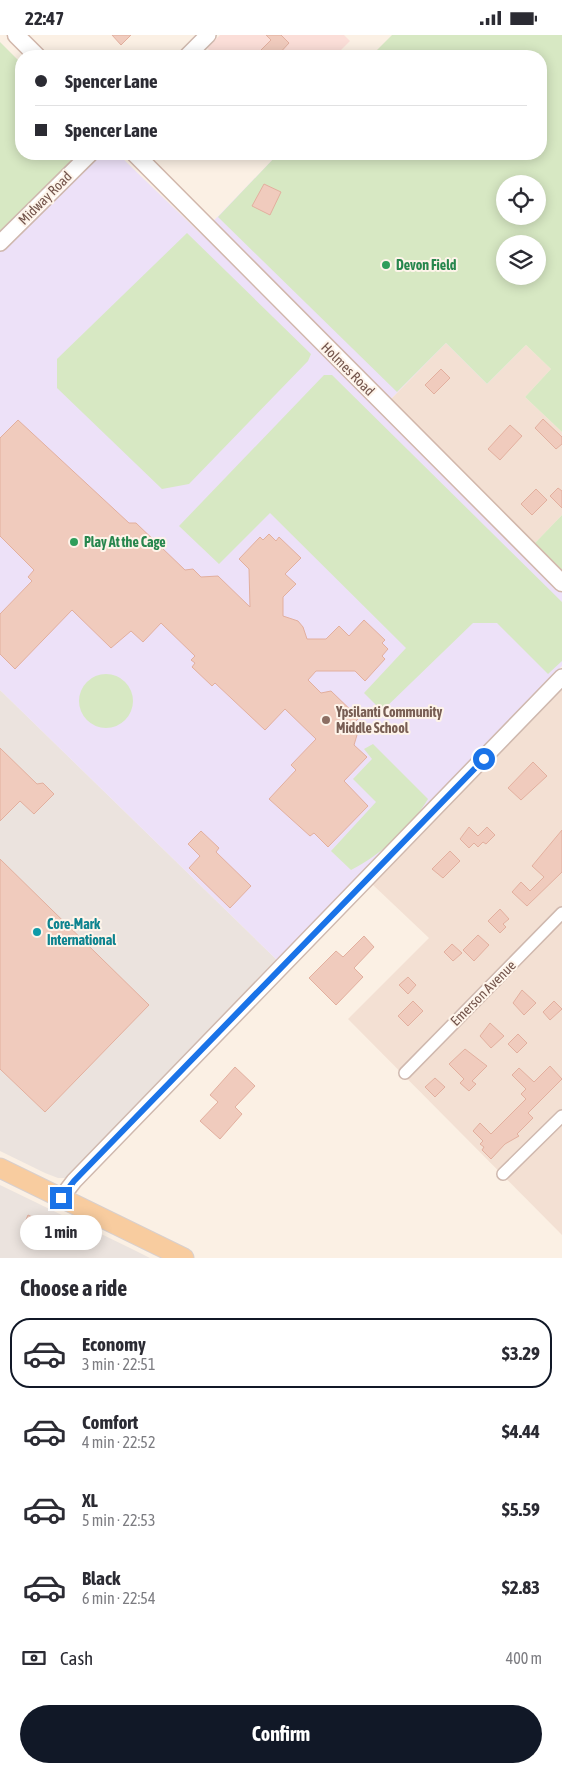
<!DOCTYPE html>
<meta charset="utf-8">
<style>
body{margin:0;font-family:"Asap Condensed",sans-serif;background:#f2f2f3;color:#2b2b33;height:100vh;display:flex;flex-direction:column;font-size:19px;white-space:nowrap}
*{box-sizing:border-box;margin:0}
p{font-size:16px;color:#7c7c81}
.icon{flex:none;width:28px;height:28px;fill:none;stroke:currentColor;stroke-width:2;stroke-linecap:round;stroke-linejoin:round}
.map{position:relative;height:1223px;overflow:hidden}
.details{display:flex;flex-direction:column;background:#fff;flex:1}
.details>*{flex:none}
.top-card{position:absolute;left:15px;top:15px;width:532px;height:110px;border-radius:20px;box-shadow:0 2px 12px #0003;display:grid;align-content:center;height:110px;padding:0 20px;background:#fff}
.buttons{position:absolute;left:496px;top:140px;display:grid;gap:10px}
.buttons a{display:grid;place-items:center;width:50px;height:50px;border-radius:50%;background:#fff;box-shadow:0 2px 12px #0003;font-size:25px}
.end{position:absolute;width:22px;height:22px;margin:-11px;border:6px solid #1a73e8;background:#fff;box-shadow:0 0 0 2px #fff}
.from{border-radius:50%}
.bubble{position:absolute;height:35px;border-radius:18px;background:#fff;box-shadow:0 2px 12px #0003;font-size:16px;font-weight:700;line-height:35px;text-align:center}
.top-card b{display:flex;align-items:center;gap:18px;height:48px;font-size:19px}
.top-card b+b{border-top:1px solid #e1e1e2}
.top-card i{width:12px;height:12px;background:#2b2b33}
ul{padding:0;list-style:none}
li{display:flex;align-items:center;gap:15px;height:70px;margin:0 10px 8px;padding:0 10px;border:2px solid transparent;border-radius:20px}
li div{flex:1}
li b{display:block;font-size:19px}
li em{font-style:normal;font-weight:700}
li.on{border-color:#111827}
li>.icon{width:45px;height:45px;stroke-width:1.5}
h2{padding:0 20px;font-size:22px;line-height:60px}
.pay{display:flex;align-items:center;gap:12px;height:55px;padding:0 20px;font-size:19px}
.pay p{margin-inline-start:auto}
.primary-button{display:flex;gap:10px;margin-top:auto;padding:10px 20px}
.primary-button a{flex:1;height:58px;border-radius:30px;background:#111827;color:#fff;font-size:20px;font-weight:700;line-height:58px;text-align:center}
.status{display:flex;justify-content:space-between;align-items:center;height:35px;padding:0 25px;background:#fff;direction:ltr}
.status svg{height:14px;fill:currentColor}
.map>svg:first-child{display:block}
.residential{fill:#f3e0d3}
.commercial{fill:#fbded8}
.industrial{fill:#ebe3de}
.education{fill:#ede1f8;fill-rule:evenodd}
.green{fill:#d7e8c3;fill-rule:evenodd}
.building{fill:#f0cbbd;stroke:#e2af9e}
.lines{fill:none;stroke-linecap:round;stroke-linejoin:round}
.minor-casing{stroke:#cfb8ae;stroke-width:14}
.tertiary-casing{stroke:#cfb8ae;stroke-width:18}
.secondary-casing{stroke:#d1b7ab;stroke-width:19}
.primary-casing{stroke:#d8cfcd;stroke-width:21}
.minor{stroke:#fff;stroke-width:11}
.tertiary{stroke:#fff;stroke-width:15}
.secondary{stroke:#fff;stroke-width:16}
.primary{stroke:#f8cc9f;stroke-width:19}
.route{stroke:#1a73e8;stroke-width:6}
.leisure-dot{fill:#2e9e5b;stroke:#fef4ea;stroke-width:2}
.education-dot{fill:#8d6e63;stroke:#fef4ea;stroke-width:2}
.culture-dot{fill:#0f9aa8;stroke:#fef4ea;stroke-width:2}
.labels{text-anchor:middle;stroke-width:4;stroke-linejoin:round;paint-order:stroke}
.street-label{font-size:14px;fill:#73544b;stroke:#fef4ea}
.leisure-label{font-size:14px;font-weight:bold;fill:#27864d;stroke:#fef4ea;text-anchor:start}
.education-label{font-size:14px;font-weight:bold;fill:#785e54;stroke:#fef4ea;text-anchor:start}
.culture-label{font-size:14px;font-weight:bold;fill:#0d838f;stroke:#fef4ea;text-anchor:start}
</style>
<div class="status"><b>22:47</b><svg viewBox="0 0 49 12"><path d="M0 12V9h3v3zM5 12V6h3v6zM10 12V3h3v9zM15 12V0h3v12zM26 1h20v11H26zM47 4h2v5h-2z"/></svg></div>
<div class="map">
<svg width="562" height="1223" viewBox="0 0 562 1223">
<rect width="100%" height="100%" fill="#fbf0e4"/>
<path class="residential" d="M446,308L487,349L526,310L551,334L525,362L562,397V480L535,508L390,365Z
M562,655V1200L348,984L429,903L372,849Z"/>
<path class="commercial" d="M220,0H344L350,6L335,21H215L207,13Z"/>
<path class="industrial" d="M0,655L279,927L65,1143H58L45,1138L0,1116Z
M0,1150L130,1213L150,1223H0Z"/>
<path class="education" d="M102,119H118L201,199L278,119H475L505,181L562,219V273L487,349L446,308L379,376L562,557V631L279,927L0,655V215L94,123ZM505,209H538V241H505Z"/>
<path class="green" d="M392,0H562V397L525,362L551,334L526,310L487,349L446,308L397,357L218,182L278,119H541V21H371ZM505,149H538V181H505ZM505,209H538V241H505Z
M0,7L21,28V119H82L0,201Z
M187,198L311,319L308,326L189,449L162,454L57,353V324Z
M324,340H332L562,567V626L548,639L497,588H473L382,676L364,658L406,613L270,478L219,529L179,491Z
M562,480V535L535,508Z
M79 666a27 27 0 1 1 54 0a27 27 0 1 1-54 0Z
M373,709L428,764C411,792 381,820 351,835L331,816L376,767L353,744L372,724L364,714Z"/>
<path class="building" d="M112,0H131L121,10Z
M266,0H281L289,8L277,21H255L271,5Z
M264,149L281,157L270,180L252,171Z
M441,334L450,343L434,359L425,350Z
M543,384L562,402V409L556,414L535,393Z
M18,385L129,488H136L185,535L193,534L201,542L218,541L250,572L249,534L239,524L260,502L263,505L269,499L276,506L279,502L301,523L285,539L296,549L283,562V581L298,586L303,592L307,604H326L339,591L349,601L364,585L385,605L382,608L388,614L382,621L385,624L365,646L355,636H316L308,645L321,658L331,656L359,683L354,688L357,700L354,710L367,722L344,746L368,771L328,812L314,798L310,801L269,764L296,735L291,730L316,704L285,674L265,695L215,648L212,651L192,632L195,628L191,625L195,621L161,588L143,607L131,596L111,613L72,575L15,634L0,619V579L32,546L28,542L34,535L0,501V403Z
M510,390L522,401L500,425L488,414Z
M558,453L562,456V473L550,461Z
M536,454L547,465L532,480L521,469Z
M0,713L37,749L43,748L54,759L34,779L20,766L0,786Z
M533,727L547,741L521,765L508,753Z
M469,792L478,801L487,792L495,800L486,809L483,807L478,812L474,808L469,813L460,804Z
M562,795V837L527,871L512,857L521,847L530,856L544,842L532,831Z
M201,796L219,813L216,817L251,851L230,873L189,833L200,821L188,809Z
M450,816L460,826L443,843L432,834Z
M0,824L149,970L45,1077L0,1034Z
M500,874L509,884L503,889L506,892L500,898L488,886Z
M478,900L489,910L474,926L463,915Z
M364,901L374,912L354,933L363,942L336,970L309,943L336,916L343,922Z
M452,909L462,918L453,926L444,917Z
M408,942L416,950L408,959L399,950Z
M522,955L536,968L524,980L513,968Z
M413,966L423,976L408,991L398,981Z
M554,966L562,974L550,985L543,977Z
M490,988L504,1001L491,1013L480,1001Z
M518,999L527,1008L517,1018L508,1009Z
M465,1014L487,1031L472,1046L476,1049L469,1056L460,1048L464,1044L449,1029Z
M550,1031L562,1044L528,1078L533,1083L517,1099L519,1101L505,1109L491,1124L482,1115L484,1112L480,1109L483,1106L473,1096L480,1088L491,1099L526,1064L521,1059L526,1054L512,1040L519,1033L534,1047Z
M235,1032L255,1051L235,1072L242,1079L220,1104L200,1086L218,1067L210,1060Z
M435,1043L445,1052L435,1062L425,1052Z
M28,1180L37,1184L30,1201L21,1197Z
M53,1194L63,1198L57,1213L47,1208Z"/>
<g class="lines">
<g class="minor-casing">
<path id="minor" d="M405,1038L562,878
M503,1139L562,1081"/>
</g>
<g class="tertiary-casing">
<path id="tertiary" d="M187,21L208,0
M0,208L90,119
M61,1163L74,1146L562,642"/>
</g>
<g class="secondary-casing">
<path id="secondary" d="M16,0L37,21
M135,119L562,548"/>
</g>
<g class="primary-casing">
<path id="primary" d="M0,1133L184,1223"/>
</g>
<use href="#minor" class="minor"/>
<use href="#tertiary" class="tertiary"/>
<use href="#secondary" class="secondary"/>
<use href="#primary" class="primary"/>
</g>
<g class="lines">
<path class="route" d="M61,1163L74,1146L484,724"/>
</g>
<g class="leisure-dot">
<circle cx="386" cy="230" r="5"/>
<circle cx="74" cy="507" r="5"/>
</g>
<circle class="education-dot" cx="326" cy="685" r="5"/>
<circle class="culture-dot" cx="37" cy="897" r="5"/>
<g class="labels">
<g class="street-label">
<text transform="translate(45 163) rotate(-45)" y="5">Midway Road</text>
<text transform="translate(348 334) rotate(45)" y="5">Holmes Road</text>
<text transform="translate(483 958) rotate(-45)" y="5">Emerson Avenue</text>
</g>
<g class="leisure-label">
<text x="396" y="235">Devon Field</text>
<text x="84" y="512">Play At the Cage</text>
</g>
<g class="education-label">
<text x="336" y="682">Ypsilanti Community<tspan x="336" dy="16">Middle School</tspan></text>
</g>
<g class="culture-label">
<text x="47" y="894">Core-Mark<tspan x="47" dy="16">International</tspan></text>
</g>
</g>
</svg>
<div class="buttons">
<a><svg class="icon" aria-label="locate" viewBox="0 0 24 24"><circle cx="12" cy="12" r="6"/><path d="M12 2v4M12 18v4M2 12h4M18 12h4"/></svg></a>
<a><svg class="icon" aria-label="layers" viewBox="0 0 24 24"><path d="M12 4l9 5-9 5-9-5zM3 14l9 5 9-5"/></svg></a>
</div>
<i class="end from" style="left:484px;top:724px"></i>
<i class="end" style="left:61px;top:1163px"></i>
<div class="bubble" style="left:20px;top:1180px;width:82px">1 min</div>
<div class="top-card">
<b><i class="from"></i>Spencer Lane</b>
<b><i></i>Spencer Lane</b>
</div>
</div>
<section class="details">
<h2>Choose a ride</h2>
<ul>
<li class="on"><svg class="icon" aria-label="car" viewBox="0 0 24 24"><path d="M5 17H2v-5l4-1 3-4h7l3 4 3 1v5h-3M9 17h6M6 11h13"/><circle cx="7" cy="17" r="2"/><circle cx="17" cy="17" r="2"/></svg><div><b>Economy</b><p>3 min · 22:51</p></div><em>$3.29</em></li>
<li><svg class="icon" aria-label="car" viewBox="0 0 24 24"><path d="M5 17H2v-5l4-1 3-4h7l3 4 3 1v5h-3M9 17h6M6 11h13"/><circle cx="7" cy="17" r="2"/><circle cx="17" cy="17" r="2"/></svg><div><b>Comfort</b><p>4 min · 22:52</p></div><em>$4.44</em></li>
<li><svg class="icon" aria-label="car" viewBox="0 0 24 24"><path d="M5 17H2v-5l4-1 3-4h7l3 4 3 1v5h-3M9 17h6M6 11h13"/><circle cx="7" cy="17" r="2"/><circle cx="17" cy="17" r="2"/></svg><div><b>XL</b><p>5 min · 22:53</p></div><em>$5.59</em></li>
<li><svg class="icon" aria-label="car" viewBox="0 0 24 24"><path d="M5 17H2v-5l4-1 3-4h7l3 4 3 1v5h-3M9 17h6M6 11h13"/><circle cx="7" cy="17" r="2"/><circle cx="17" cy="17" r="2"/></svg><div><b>Black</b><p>6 min · 22:54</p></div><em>$2.83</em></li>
</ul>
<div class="pay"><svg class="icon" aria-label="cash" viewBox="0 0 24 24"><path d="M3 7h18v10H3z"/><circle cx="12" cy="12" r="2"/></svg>Cash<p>400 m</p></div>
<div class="primary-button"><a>Confirm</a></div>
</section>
